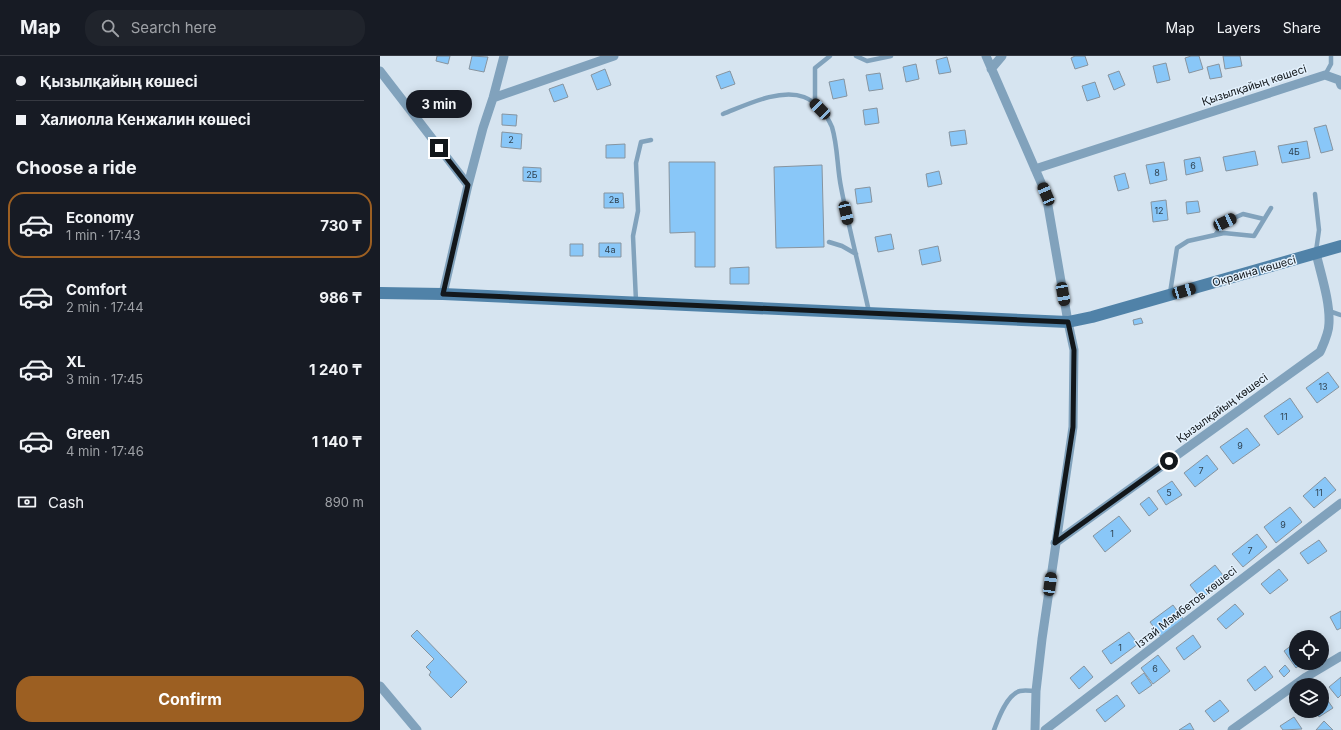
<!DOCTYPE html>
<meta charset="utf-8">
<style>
body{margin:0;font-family:Inter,sans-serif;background:#20242c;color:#f1f3f6;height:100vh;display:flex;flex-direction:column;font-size:15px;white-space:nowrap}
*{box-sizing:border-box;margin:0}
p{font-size:13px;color:#9ea1a6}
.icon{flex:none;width:22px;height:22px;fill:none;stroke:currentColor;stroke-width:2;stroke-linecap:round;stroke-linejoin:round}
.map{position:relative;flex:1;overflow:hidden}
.panel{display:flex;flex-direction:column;background:#171b24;width:380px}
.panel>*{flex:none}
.banner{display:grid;align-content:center;height:88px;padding:0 16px;background:#171b24}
.tools{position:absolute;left:909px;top:574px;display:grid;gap:8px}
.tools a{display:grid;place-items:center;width:40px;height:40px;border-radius:50%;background:#171b24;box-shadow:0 2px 10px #0003;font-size:20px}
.end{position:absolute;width:18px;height:18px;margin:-9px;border:5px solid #12171b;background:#fff;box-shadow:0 0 0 2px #fff}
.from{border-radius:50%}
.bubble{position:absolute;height:28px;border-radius:14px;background:#171b24;box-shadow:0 2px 10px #0003;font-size:13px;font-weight:700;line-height:28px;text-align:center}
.car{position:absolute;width:12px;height:24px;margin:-12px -6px;border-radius:5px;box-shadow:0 0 3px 1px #0007;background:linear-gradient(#222 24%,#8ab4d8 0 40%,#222 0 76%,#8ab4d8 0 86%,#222 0)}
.banner b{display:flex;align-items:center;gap:14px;height:38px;font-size:15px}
.banner b+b{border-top:1px solid #363941}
.banner i{width:10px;height:10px;background:#f1f3f6}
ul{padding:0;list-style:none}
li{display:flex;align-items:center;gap:12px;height:66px;margin:0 8px 6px;padding:0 8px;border:2px solid transparent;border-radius:16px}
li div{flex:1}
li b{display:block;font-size:15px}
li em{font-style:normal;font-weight:700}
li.current{border-color:#9c5f22}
li>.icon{width:36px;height:36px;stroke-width:1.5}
h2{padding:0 16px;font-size:18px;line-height:48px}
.pay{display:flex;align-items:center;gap:10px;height:44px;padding:0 16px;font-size:15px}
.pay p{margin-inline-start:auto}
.primary-button{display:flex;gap:8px;margin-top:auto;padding:8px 16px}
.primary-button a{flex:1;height:46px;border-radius:16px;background:#9c5f22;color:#fff;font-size:16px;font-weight:700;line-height:46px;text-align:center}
header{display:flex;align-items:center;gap:24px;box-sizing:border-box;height:56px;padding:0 20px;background:#171b24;border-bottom:1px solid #363941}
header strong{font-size:19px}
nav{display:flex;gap:22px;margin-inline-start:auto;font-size:14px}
.search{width:280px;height:36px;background:#20242c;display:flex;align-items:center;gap:10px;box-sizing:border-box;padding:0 14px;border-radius:16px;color:#9ea1a6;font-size:15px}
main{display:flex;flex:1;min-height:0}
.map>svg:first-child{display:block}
.building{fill:#89c7f8;stroke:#87949f}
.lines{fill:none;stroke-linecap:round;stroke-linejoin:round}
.lane{stroke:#81a2bc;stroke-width:4.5}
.street{stroke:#81a2bc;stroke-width:9}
.secondary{stroke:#5082a8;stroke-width:12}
.route{stroke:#12171b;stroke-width:5}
.labels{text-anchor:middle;stroke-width:3;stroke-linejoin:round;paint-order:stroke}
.number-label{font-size:9px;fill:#304352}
.street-label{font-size:11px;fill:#12171b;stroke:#e3f1fd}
</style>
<header>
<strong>Map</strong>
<div class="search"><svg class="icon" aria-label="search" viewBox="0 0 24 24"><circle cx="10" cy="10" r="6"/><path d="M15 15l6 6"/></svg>Search here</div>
<nav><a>Map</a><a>Layers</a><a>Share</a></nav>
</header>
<main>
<section class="panel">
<div class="banner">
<b><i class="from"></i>Қызылқайың көшесі</b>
<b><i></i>Халиолла Кенжалин көшесі</b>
</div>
<h2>Choose a ride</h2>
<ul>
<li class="current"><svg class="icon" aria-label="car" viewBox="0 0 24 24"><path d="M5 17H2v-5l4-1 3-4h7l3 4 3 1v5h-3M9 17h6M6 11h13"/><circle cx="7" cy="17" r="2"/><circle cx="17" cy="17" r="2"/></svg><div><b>Economy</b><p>1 min · 17:43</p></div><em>730 ₸</em></li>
<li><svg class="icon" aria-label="car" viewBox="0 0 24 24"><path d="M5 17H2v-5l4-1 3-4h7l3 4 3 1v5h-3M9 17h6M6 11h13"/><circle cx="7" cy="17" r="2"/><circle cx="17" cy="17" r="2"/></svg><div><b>Comfort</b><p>2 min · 17:44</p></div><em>986 ₸</em></li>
<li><svg class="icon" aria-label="car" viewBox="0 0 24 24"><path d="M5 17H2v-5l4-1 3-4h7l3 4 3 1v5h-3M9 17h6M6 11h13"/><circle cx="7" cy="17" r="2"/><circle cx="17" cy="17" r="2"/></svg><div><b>XL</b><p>3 min · 17:45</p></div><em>1 240 ₸</em></li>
<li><svg class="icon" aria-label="car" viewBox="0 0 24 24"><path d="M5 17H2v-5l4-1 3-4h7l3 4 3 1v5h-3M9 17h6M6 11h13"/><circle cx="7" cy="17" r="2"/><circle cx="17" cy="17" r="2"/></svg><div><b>Green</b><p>4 min · 17:46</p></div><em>1 140 ₸</em></li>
</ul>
<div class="pay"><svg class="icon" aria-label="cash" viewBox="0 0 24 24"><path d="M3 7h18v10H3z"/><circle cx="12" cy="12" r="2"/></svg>Cash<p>890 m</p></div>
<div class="primary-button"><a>Confirm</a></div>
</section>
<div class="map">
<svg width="961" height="674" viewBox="0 0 961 674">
<rect width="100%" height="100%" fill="#d6e4f0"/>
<path class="building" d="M57,0H70L68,8L56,5Z
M92,0L108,1L104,16L89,13Z
M695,0H705L708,9L695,13L691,2Z
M811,0H819L823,13L809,17L805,2Z
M843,0H860L862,10L845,13Z
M567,1L571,16L559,18L556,4Z
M786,7L790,24L777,27L773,10Z
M536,8L539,23L526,26L523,11Z
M839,8L842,21L830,23L827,11Z
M225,13L231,29L217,34L211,19Z
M350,15L355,28L341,33L336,20Z
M739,15L745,29L734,34L728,19Z
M500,17L503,33L489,35L486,19Z
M464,23L467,40L453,43L449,26Z
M715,26L720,41L707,45L702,30Z
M183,28L188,41L174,46L169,33Z
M497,52L499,67L485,69L483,54Z
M122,58L137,59L136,70L122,69Z
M946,69L953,94L941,97L934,72Z
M585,74L587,88L571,90L569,76Z
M122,76L142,78L141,93L121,91Z
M927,85L930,102L902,107L898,90Z
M245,88V102H226V89Z
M875,95L878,109L846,115L843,101Z
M820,101L823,115L806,119L804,104Z
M289,106H335V211H315V176L290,177Z
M784,106L787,124L770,128L766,109Z
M442,109L444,191L396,192L394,111Z
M143,111L161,112V126L143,125Z
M559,115L562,128L548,131L546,118Z
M745,117L749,132L738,135L734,120Z
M490,131L492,146L477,148L475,133Z
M224,137H243L244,152H224Z
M786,144L788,164L773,166L771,146Z
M818,145L820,156L807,158L806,146Z
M511,178L514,193L498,196L495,181Z
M219,187H241V201H219Z
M190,188H203V200H190Z
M558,190L561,205L542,209L539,194Z
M369,211V228H350V212Z
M761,262L763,267L754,269L753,264Z
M948,316L959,331L937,347L926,332Z
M910,342L923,361L898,379L884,360Z
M867,372L880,389L853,408L840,391Z
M827,399L838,413L815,431L804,417Z
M945,421L956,434L934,452L923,440Z
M792,425L802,439L786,449L777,435Z
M769,441L778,453L769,460L760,448Z
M910,451L922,466L896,487L884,471Z
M739,460L751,475L725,496L713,480Z
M877,478L887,491L863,511L852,498Z
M939,484L947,495L928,508L920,497Z
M835,509L846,523L821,543L810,529Z
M899,513L908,524L890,538L881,528Z
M855,548L864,558L846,573L837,563Z
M793,549L804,564L781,581L770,566Z
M961,555V572L957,574L950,561Z
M37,574L87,626L71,642L49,619L51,616L46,611L54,603L31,580Z
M749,576L758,588L731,608L722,595Z
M813,579L821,591L804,604L796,592Z
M916,586V607H922L916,612L904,595Z
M778,599L790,615L773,628L761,612Z
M905,609L910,615L904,621L899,615Z
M704,610L713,621L699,633L690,622Z
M885,610L893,621L875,635L867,624Z
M764,617L772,629L759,638L751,627Z
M961,621V639L958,642L949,631Z
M737,639L745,650L725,666L716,654Z
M946,642L953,652L939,661L935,655H942V644Z
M840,644L849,655L834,666L825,655Z
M914,661L922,673L903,674L900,670Z
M944,665L953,674H936Z
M810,667L814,674H799Z"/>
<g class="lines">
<path class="lane" d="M476,0L487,5L511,0
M945,19L951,8V0
M435,47V12L450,0
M343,58C366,49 400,32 424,41C437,46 447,59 452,71C458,91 457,112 461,131C469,173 480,214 489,256
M935,138L939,174L936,195
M835,179L845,166L863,158L884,163
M449,186L462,190L476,198
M790,237L797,192L808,185L844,177L874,180L891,152
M256,245L253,180L258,155L256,107L261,86L271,84
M949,255L961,259
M614,674C618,663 627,638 640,635C645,634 651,635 656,635"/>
<path class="street" d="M606,0L666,138L688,266L694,294L693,371L662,583L656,635L655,674
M611,13L622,0
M0,15L88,129
M113,42L234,0
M655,113L945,19L959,24L961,29
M63,238L88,129L103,72L113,42L124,0
M675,487L940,296C944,287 949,277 949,267C950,245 941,219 936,197
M0,630L37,674
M665,674L961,447
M852,674L926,621L961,600"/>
<path class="secondary" d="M0,237L63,238L688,266L712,261L961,190"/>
</g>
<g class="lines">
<path class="route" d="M59,92L88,129L63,238L688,266L694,294L693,371L675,487L789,405"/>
</g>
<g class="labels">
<g class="number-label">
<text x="131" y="87">2</text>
<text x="914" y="99">4Б</text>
<text x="813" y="113">6</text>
<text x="777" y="120">8</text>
<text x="152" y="122">2Б</text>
<text x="234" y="147">2в</text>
<text x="779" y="158">12</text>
<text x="230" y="197">4а</text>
<text x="943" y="334">13</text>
<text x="904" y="364">11</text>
<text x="860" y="393">9</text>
<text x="821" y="418">7</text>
<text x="789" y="440">5</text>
<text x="939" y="440">11</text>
<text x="903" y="472">9</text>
<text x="732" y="481">1</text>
<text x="870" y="498">7</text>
<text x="740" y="595">1</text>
<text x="775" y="616">6</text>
</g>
<g class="street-label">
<text transform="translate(874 29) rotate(-18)" y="4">Қызылқайың көшесі</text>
<text transform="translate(874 215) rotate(-16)" y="4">Окраина көшесі</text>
<text transform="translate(842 352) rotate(-36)" y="4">Қызылқайың көшесі</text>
<text transform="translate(806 551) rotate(-38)" y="4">Ізтай Мәмбетов көшесі</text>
</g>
</g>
</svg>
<div class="tools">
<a><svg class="icon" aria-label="locate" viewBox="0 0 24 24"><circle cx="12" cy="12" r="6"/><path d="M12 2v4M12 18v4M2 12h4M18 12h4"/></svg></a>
<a><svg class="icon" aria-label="layers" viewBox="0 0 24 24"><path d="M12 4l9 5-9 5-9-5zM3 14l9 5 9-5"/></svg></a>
</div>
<i class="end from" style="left:789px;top:405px"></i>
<i class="end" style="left:59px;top:92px"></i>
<div class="bubble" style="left:26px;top:34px;width:66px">3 min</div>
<i class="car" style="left:440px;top:53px;rotate:316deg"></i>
<i class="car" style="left:666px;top:138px;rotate:337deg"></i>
<i class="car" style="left:466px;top:157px;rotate:167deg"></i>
<i class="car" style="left:845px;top:166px;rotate:65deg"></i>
<i class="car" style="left:804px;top:235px;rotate:74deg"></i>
<i class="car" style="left:683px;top:238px;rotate:170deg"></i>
<i class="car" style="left:670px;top:528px;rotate:8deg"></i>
</div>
</main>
